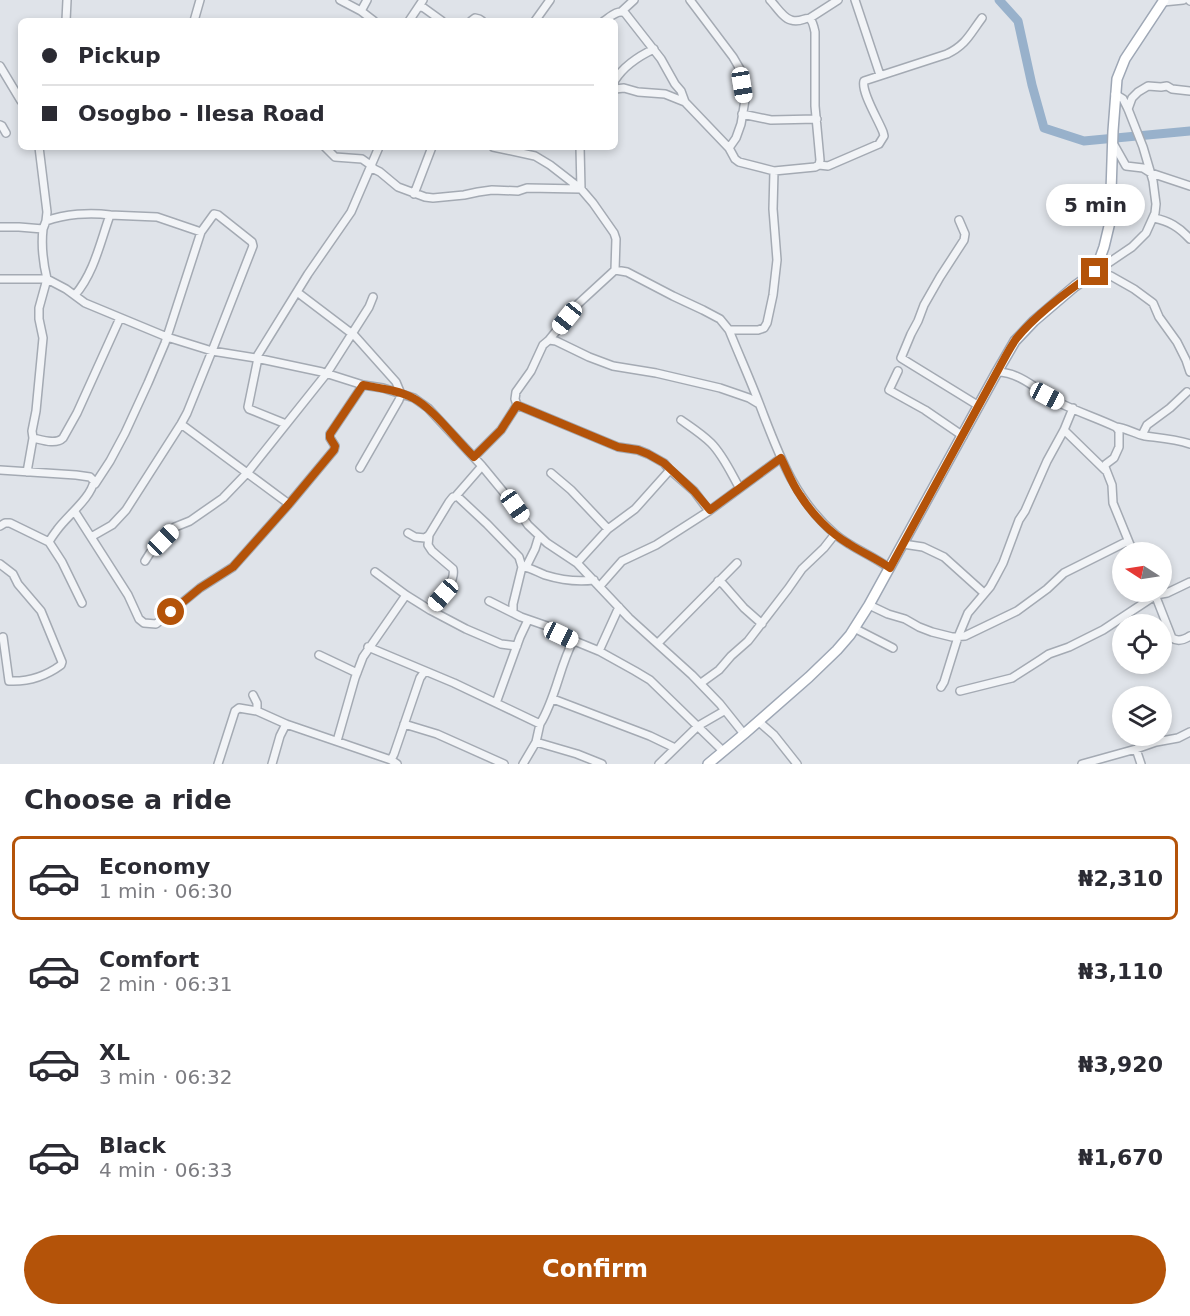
<!DOCTYPE html>
<meta charset="utf-8">
<style>
body{margin:0;font-family:"DejaVu Sans",sans-serif;background:#f7f7f7;color:#2b2b33;height:100vh;display:flex;flex-direction:column;font-size:22px;white-space:nowrap}
*{box-sizing:border-box;margin:0}
p{font-size:20px;color:#7c7c81}
.icon{flex:none;width:33px;height:33px;fill:none;stroke:currentColor;stroke-width:2;stroke-linecap:round;stroke-linejoin:round}
.map{position:relative;height:764px;overflow:hidden}
.side{display:flex;flex-direction:column;background:#fff;flex:1}
.side>*{flex:none}
.top-card{position:absolute;left:18px;top:18px;width:600px;height:132px;border-radius:9px;box-shadow:0 3px 9px #0003;display:grid;align-content:center;height:132px;padding:0 24px;background:#fff}
.needle{width:39px;rotate:282deg}
.controls{position:absolute;left:1112px;top:542px;display:grid;gap:12px}
.controls a{display:grid;place-items:center;width:60px;height:60px;border-radius:50%;background:#fff;box-shadow:0 3px 9px #0003;font-size:30px}
.end{position:absolute;width:27px;height:27px;margin:-14px;border:8px solid #b45309;background:#fff;box-shadow:0 0 0 3px #fff}
.from{border-radius:50%}
.bubble{position:absolute;height:42px;border-radius:21px;background:#fff;box-shadow:0 3px 9px #0003;font-size:20px;font-weight:800;line-height:42px;text-align:center}
.car{position:absolute;width:18px;height:36px;margin:-18px -9px;border-radius:8px;box-shadow:0 0 4px 2px #0007;background:linear-gradient(#fff 24%,#345 0 40%,#fff 0 76%,#345 0 86%,#fff 0)}
.top-card b{display:flex;align-items:center;gap:21px;height:57px;font-size:22px}
.top-card b+b{border-top:2px solid #e1e1e2}
.top-card i{width:15px;height:15px;background:#2b2b33}
ul{padding:0;list-style:none}
li{display:flex;align-items:center;gap:18px;height:84px;margin:0 12px 9px;padding:0 12px;border:3px solid transparent;border-radius:9px}
li div{flex:1}
li b{display:block;font-size:22px}
li em{font-style:normal;font-weight:800}
li.active{border-color:#b45309}
li>.icon{width:54px;height:54px;stroke-width:1.5}
h2{padding:0 24px;font-size:27px;line-height:72px}
.primary-button{display:flex;gap:12px;margin-top:auto;padding:12px 24px}
.primary-button a{flex:1;height:69px;border-radius:36px;background:#b45309;color:#fff;font-size:24px;font-weight:800;line-height:69px;text-align:center}
.map>svg:first-child{display:block}
.lines{fill:none;stroke-linecap:round;stroke-linejoin:round}
.river{stroke:#98b1cb;stroke-width:9}
.minor-casing{stroke:#a4aab3;stroke-width:10}
.major-casing{stroke:#9ea7b5;stroke-width:12}
.minor{stroke:#f2f4f7;stroke-width:7}
.major{stroke:#fff;stroke-width:9}
.route{stroke:#b45309;stroke-width:8}
</style>
<div class="map">
<svg width="1190" height="764" viewBox="0 0 1190 764">
<rect width="100%" height="100%" fill="#dfe3e9"/>
<g class="lines">
<path class="river" d="M999,0L1018,21L1032,85L1044,128L1084,141L1190,131"/>
<g class="minor-casing">
<path id="minor" d="M340,0L361,11L374,21
M690,0L733,57L740,69L745,100L741,124L736,138L729,148
M855,0L880,75
M1189,0L1190,1
M1163,2L1183,0
M419,6L424,8L442,21
M361,11L367,0
M622,11L634,0
M810,18L838,0
M66,21L67,0
M194,21L200,0
M409,21L423,0
M471,21L475,18L479,19L482,21
M535,21L550,0
M604,21C610,17 618,9 625,13L661,59L675,84L681,91L685,102
M0,66L21,101
M615,80C624,66 639,56 654,49
M615,89L624,88L638,92L665,94L685,102L729,148L735,159L739,162L774,171L815,167L819,165L820,160L815,106V32C810,7 805,25 791,20C783,18 776,6 770,0
M1128,109L1132,98L1138,92L1148,86L1161,87L1167,86L1172,89L1190,91
M742,114L771,120L817,119
M0,125L2,126L6,133
M1113,143L1126,166L1143,168L1151,173L1190,186
M39,147L47,212L46,221L43,229
M325,147L335,157L362,159L372,166
M493,147L535,156L550,165L581,189L593,203L614,233L616,239L615,270
M819,165L828,166L879,144L884,136L883,132C878,119 861,92 864,81L947,54C966,45 970,34 982,18
M372,168L380,172L398,187L425,197L433,198L464,195L478,192L492,190L518,191L527,188L581,189L580,147
M414,194L432,147
M1154,218C1169,221 1179,227 1190,239
M959,220L965,234L964,240L940,277L924,305L918,321L911,334L901,358L979,406
M46,221C65,214 90,212 110,215
M0,227H19L43,229C41,246 43,262 47,279L66,289L85,303L167,337L212,351L256,358L322,372L363,385L383,388L414,398L428,408L482,466L515,506L528,525L547,543L577,563L629,618L692,675L720,704L744,734
M1095,272L1132,247L1146,233L1155,213L1156,204L1153,181L1143,147L1128,109L1123,99L1115,94
M1111,276L1134,289L1153,303L1159,317L1177,342L1186,360L1190,372
M0,279H47L39,308V319L43,338L36,411L32,431L33,438
M297,292L355,336L396,382L401,394L399,400L360,468
M75,295C94,273 100,243 110,215L157,217L201,232
M729,330H758L764,328L767,323L773,295L777,260L773,209L774,171
M549,340L578,304L615,270L627,272L673,296L703,310L720,319L729,330C739,355 750,379 759,403C778,452 793,498 835,534C851,548 872,555 889,568
M256,358L308,274L351,212L379,147
M258,358L248,407L249,409L286,424
M898,371L889,390L925,410L963,436
M997,372C1022,372 1041,394 1064,405C1081,413 1099,419 1116,427C1126,428 1135,434 1145,436C1160,438 1175,439 1190,444
M517,405L618,447L638,450L648,454L664,463L669,469V471L635,509L608,529L577,563
M681,420C691,427 702,434 711,443C723,455 731,473 739,487
M181,424L289,504
M1116,427L1119,431V447L1114,458L1106,464L1105,467L1112,485L1113,503L1133,552
M1064,430L1105,470
M1142,435L1147,425L1170,408L1187,392
M474,457L501,430L517,405L515,399L516,392L531,371L543,345L549,340L556,341L589,357L613,366L656,373L720,388L749,398L759,404
M669,469L694,491L709,511
M0,470L76,475L90,477L94,481C91,498 67,516 57,530C54,534 51,538 49,542L62,562L82,603
M27,472L33,438C42,440 56,445 63,438L77,413L120,318
M551,473L571,490L608,529
M455,497L482,466
M75,512L128,595L139,619L144,623L156,624L200,588L233,567L289,504L334,450L335,446L330,438V434L363,385
M0,526L5,523H10L49,542
M408,533L415,537L425,538L429,535L449,502L453,497L457,496L487,524L519,557L522,567L513,604V613
M429,535L428,545L432,551L453,569C456,583 439,599 430,610
M91,537L112,525L126,510L181,424L187,413L212,351L253,246L252,242L218,215L214,214L201,232L165,343L148,383L125,433L110,461L95,484
M903,544L923,547L944,557L984,593
M145,561L150,553L175,527L190,521L223,498L248,472L327,373L369,307L373,297
M0,564L13,574L18,584L41,611L62,662L61,665C46,676 28,682 9,681L3,637
M522,567C530,567 537,572 545,575C561,580 578,582 594,580
M526,567L535,549L539,536
M375,572L406,595L430,610L466,629L501,644L517,646
M718,581L723,584L744,608L762,624
M600,586L622,561L656,545L709,511L781,458
M1154,592L1172,638C1178,642 1184,640 1190,636
M489,601L521,617L547,626L560,635L599,651L635,671L650,680L723,751
M869,605L888,614L905,619L919,627L932,632L952,637L965,636L1017,611L1047,589L1064,573L1128,541
M854,628L893,648
M658,643L737,563
M368,647L454,683L540,724L536,742L523,764
M599,651L619,607
M319,655L357,673
M701,683L719,670L731,656L748,641L788,589L802,569L824,548L835,534
M941,687L944,682L958,637L968,613L990,587L995,578L1003,563L1019,520L1025,511L1047,461L1064,430L1073,408
M960,691L1012,678L1040,660L1049,654L1069,647L1103,630L1156,595L1167,593L1190,582
M253,695L257,703V711L286,724L391,760L397,764
M553,699L650,736L675,748
M496,703L520,637L528,620
M758,721L774,735L797,764
M404,724L437,734L504,764
M540,724C556,698 559,668 573,641
M337,741L355,678L363,657L406,595
M536,742L577,754L602,764
M1136,749L1141,764
M391,760L394,754L420,678L425,671
M218,764L235,711L239,708L257,711
M272,764L280,736L286,724
M659,764L698,726L724,711
M1082,764L1136,749L1156,742L1178,738L1190,732"/>
</g>
<g class="major-casing">
<path id="major" d="M708,764L744,734L809,677L837,650L850,635L869,605L997,372L1015,341L1034,321L1075,286L1095,272L1104,247L1110,222L1113,131L1117,79L1125,59L1164,0"/>
</g>
<use href="#minor" class="minor"/>
<use href="#major" class="major"/>
</g>
<g class="lines">
<path class="route" d="M171,612L200,588L233,567L289,504L334,450L335,446L330,438V434L363,385C379,388 398,390 413,398C433,408 457,441 474,457L501,430L517,405L618,447L638,450L648,454L664,463L694,491L710,510L781,458C787,470 792,484 800,495C812,514 830,533 849,544C863,553 877,559 890,568L997,372C1003,361 1009,349 1016,339C1036,314 1069,290 1095,272"/>
</g>
</svg>
<div class="controls">
<a><svg class="needle" viewBox="-14 -14 28 28"><path d="M0-13l5 13h-10z" fill="#e53935"/><path d="M0 13l5-13h-10z" fill="#7c7c81"/></svg></a>
<a><svg class="icon" aria-label="locate" viewBox="0 0 24 24"><circle cx="12" cy="12" r="6"/><path d="M12 2v4M12 18v4M2 12h4M18 12h4"/></svg></a>
<a><svg class="icon" aria-label="layers" viewBox="0 0 24 24"><path d="M12 4l9 5-9 5-9-5zM3 14l9 5 9-5"/></svg></a>
</div>
<i class="end from" style="left:171px;top:612px"></i>
<i class="end" style="left:1095px;top:272px"></i>
<div class="bubble" style="left:1046px;top:184px;width:99px">5 min</div>
<i class="car" style="left:742px;top:85px;rotate:171deg"></i>
<i class="car" style="left:567px;top:318px;rotate:219deg"></i>
<i class="car" style="left:1047px;top:396px;rotate:118deg"></i>
<i class="car" style="left:515px;top:506px;rotate:145deg"></i>
<i class="car" style="left:163px;top:540px;rotate:45deg"></i>
<i class="car" style="left:443px;top:595px;rotate:221deg"></i>
<i class="car" style="left:561px;top:635px;rotate:115deg"></i>
<div class="top-card">
<b><i class="from"></i>Pickup</b>
<b><i></i>Osogbo - Ilesa Road</b>
</div>
</div>
<section class="side">
<h2>Choose a ride</h2>
<ul>
<li class="active"><svg class="icon" aria-label="car" viewBox="0 0 24 24"><path d="M5 17H2v-5l4-1 3-4h7l3 4 3 1v5h-3M9 17h6M6 11h13"/><circle cx="7" cy="17" r="2"/><circle cx="17" cy="17" r="2"/></svg><div><b>Economy</b><p>1 min · 06:30</p></div><em>₦2,310</em></li>
<li><svg class="icon" aria-label="car" viewBox="0 0 24 24"><path d="M5 17H2v-5l4-1 3-4h7l3 4 3 1v5h-3M9 17h6M6 11h13"/><circle cx="7" cy="17" r="2"/><circle cx="17" cy="17" r="2"/></svg><div><b>Comfort</b><p>2 min · 06:31</p></div><em>₦3,110</em></li>
<li><svg class="icon" aria-label="car" viewBox="0 0 24 24"><path d="M5 17H2v-5l4-1 3-4h7l3 4 3 1v5h-3M9 17h6M6 11h13"/><circle cx="7" cy="17" r="2"/><circle cx="17" cy="17" r="2"/></svg><div><b>XL</b><p>3 min · 06:32</p></div><em>₦3,920</em></li>
<li><svg class="icon" aria-label="car" viewBox="0 0 24 24"><path d="M5 17H2v-5l4-1 3-4h7l3 4 3 1v5h-3M9 17h6M6 11h13"/><circle cx="7" cy="17" r="2"/><circle cx="17" cy="17" r="2"/></svg><div><b>Black</b><p>4 min · 06:33</p></div><em>₦1,670</em></li>
</ul>
<div class="primary-button"><a>Confirm</a></div>
</section>
